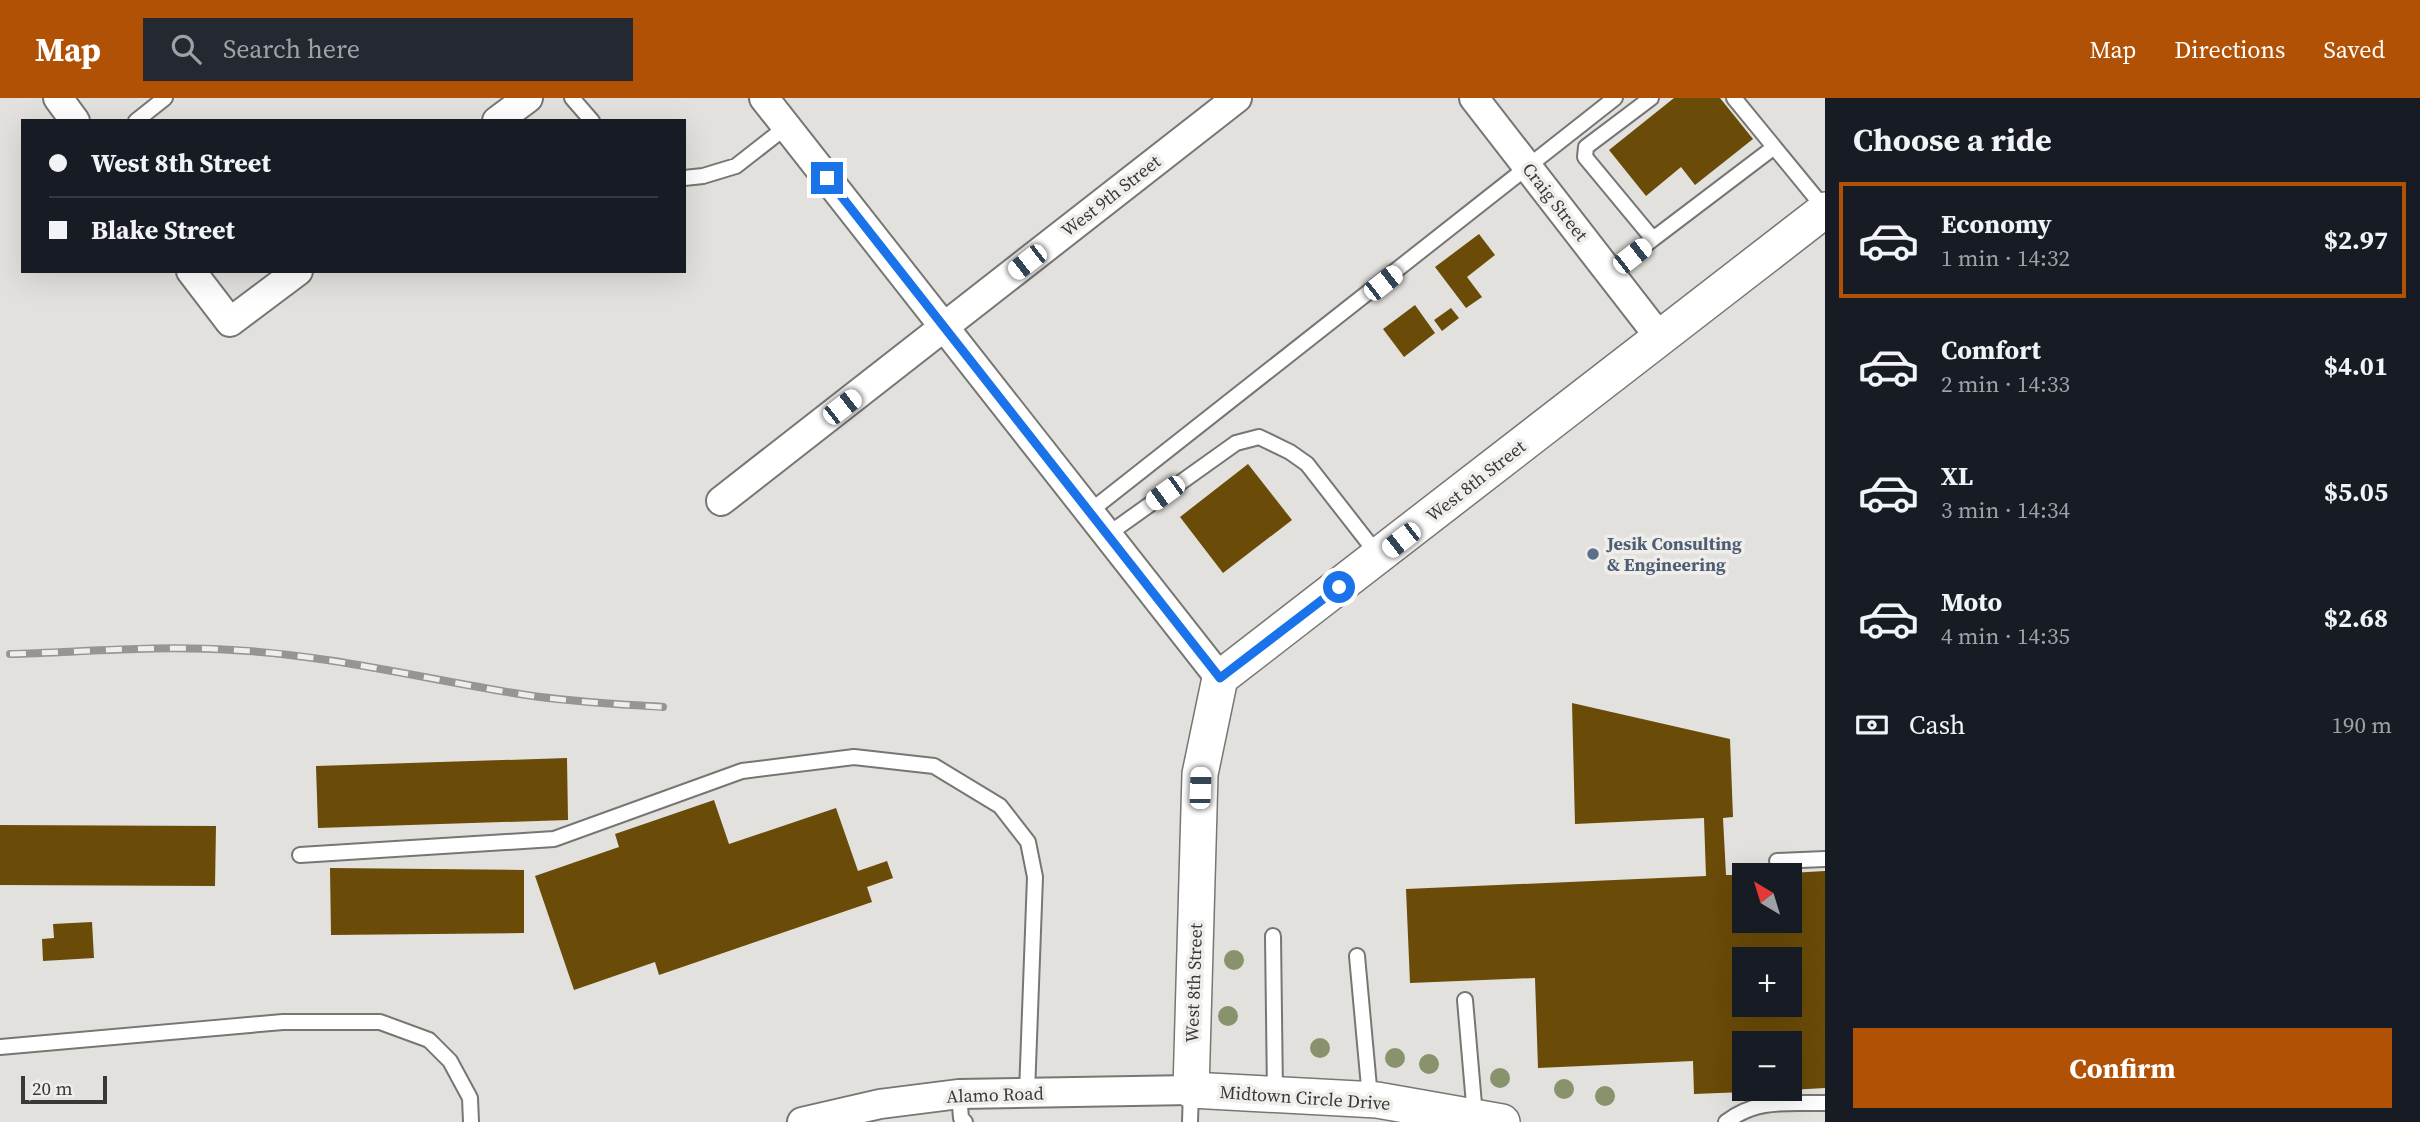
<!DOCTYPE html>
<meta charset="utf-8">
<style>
body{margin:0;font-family:"Source Serif 4",serif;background:#242831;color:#f1f3f6;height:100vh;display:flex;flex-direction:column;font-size:26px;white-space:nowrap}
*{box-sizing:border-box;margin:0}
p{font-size:23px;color:#9ea1a6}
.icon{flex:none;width:38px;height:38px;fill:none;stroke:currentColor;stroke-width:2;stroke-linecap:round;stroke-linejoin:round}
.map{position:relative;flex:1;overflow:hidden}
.details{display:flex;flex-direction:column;background:#171b24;width:595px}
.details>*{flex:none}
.hud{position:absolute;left:21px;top:21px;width:665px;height:154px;border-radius:0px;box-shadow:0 7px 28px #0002;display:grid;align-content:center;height:154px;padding:0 28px;background:#171b24}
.needle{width:46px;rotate:322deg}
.controls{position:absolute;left:1732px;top:765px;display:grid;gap:14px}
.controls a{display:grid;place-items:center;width:70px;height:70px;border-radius:0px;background:#171b24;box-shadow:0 7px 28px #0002;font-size:35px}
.scale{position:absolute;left:21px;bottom:18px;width:86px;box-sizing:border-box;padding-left:7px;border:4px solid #393837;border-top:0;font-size:19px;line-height:24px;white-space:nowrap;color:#393837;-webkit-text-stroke:5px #f0eeea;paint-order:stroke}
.end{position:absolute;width:32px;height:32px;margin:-16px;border:9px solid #1a73e8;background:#fff;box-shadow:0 0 0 4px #fff}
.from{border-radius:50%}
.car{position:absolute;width:21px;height:42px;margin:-21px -10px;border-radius:9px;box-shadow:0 0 5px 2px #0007;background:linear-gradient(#fff 24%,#345 0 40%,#fff 0 76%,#345 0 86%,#fff 0)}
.hud b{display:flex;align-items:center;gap:24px;height:66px;font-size:26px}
.hud b+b{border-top:2px solid #363941}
.hud i{width:18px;height:18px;background:#f1f3f6}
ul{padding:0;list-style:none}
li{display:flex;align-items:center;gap:21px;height:116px;margin:0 14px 10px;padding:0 14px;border:4px solid transparent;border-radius:0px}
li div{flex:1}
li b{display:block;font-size:26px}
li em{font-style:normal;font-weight:700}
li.on{border-color:#b15106}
li>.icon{width:63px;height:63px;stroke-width:1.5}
h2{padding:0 28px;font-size:32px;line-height:84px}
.pay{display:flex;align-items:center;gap:18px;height:77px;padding:0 28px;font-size:26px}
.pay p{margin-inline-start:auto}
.cta{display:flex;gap:14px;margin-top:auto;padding:14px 28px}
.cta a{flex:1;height:80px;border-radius:0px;background:#b15106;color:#fff;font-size:28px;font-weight:700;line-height:80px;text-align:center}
header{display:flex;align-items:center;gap:42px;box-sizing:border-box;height:98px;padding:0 35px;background:#b15106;color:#fff}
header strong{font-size:33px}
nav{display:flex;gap:38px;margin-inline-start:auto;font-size:24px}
.search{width:490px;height:63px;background:#242831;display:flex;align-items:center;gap:18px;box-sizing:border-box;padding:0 24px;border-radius:0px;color:#9ea1a6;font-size:26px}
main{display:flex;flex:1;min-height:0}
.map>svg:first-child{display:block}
.building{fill:#6a4b08;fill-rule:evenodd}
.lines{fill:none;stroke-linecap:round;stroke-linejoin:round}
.service-casing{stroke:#787673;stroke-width:18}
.minor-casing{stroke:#787673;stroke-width:32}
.tertiary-casing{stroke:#787673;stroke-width:38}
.service{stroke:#fff;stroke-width:14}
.minor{stroke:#fff;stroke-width:28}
.tertiary{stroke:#fff;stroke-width:35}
.rail-casing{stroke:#969592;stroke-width:8}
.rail{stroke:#f0eeea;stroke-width:5;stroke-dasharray:16;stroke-linecap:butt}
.tree{fill:#88926c}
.route{stroke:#1a73e8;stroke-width:9}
.service-dot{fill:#5c6f8a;stroke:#f0eeea;stroke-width:2.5}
.labels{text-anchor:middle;stroke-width:7;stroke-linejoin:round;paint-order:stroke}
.street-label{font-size:18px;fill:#393837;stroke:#f0eeea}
.service-label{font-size:18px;font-weight:bold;fill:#4e5e75;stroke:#f0eeea;text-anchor:start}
</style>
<header>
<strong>Map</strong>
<div class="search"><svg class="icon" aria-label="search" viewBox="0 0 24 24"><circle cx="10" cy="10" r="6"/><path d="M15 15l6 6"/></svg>Search here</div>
<nav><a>Map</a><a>Directions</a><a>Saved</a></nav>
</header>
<main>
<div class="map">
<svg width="1825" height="1024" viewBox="0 0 1825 1024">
<rect width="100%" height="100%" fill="#e3e1dd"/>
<path class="building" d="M1674,0H1720L1753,41L1695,87L1681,69L1646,98L1609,52Z
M1479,136L1495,157L1467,179L1482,199L1466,210L1435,169Z
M1415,207L1435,235L1404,259L1383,231Z
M1451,210L1459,220L1442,233L1434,222Z
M1248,366L1292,422L1223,475L1180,419Z
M1572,605L1730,641L1733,719L1723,720L1726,777H1745V822H1790V775L1825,773V990L1790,992V945H1745V990H1770V993L1694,996L1693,963L1538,970L1535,880L1410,885L1406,791L1706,778L1704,720L1575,726ZM1745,861H1790V906H1745Z
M567,660L568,722L318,730L316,668Z
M714,702L729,746L836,710L858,773L887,763L893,780L867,789L872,804L659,877L655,864L574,892L535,778L619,749L615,736Z
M0,727L216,728L215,788L0,787Z
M330,770L524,772V835L331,837Z
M92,824L94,860L43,863L42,841L54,840L53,826Z"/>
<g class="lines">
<g class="service-casing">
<path id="service" d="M572,0L592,23
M1651,0L1586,49L1585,59L1653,141L1773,50
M1734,0L1825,111
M136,23L165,0
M684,80L703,78L736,68L786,29
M1610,175L1653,141
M1089,414L1615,0
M1107,437L1236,345L1259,339L1290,354L1307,366L1378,457
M300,757L554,741L742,673L854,659L934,668L1000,708L1028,744L1035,779L1027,995
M1777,763L1825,761
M1273,838L1275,996
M1357,858L1370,1000
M1465,902L1475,1018
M0,949L283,924H380L429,942L450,963L470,1000L471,1024
M959,996L961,1020L965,1024
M1190,1024L1191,992
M1726,1024C1758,1000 1787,1006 1825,1005"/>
</g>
<g class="minor-casing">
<path id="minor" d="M58,0L75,23
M764,0L1220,580
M1474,0L1661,241
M497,23L528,0
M191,173L230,224L298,173
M721,403L1237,0
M802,1024L880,1006L959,996L1191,992"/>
</g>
<g class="tertiary-casing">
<path id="tertiary" d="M1502,1024L1377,1002L1191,992L1200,676L1220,580L1825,112"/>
</g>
<use href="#service" class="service"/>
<use href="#minor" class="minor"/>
<use href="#tertiary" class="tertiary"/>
<g class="rail-casing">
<path id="rail" d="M10,556C83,554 159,547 232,552C331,557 428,582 526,597C572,604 617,606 663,609"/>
</g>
<use href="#rail" class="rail"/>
</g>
<g class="tree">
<circle cx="1234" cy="862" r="10"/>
<circle cx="1228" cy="918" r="10"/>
<circle cx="1320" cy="950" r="10"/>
<circle cx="1395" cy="960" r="10"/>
<circle cx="1429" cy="966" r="10"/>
<circle cx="1500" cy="980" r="10"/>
<circle cx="1564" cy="991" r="10"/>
<circle cx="1605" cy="998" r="10"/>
</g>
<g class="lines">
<path class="route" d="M827,80L1220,580L1339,489"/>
</g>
<circle class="service-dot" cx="1593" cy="456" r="7"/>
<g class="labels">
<g class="street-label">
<text transform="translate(1111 98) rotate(-38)" y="6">West 9th Street</text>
<text transform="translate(1555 104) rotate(52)" y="6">Craig Street</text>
<text transform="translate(1476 383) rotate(-38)" y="6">West 8th Street</text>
<text transform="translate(1194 885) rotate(-88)" y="6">West 8th Street</text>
<text transform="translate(995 997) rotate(-2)" y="6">Alamo Road</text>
<text transform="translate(1305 1000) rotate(4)" y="6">Midtown Circle Drive</text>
</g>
<g class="service-label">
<text x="1607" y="452">Jesik Consulting<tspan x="1607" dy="21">&amp; Engineering</tspan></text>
</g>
</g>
</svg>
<div class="controls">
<a><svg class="needle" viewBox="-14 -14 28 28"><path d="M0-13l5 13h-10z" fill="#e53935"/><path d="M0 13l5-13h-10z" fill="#9ea1a6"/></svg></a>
<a>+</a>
<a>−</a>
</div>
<div class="scale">20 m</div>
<i class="end from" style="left:1339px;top:489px"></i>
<i class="end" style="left:827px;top:80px"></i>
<i class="car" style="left:1632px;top:158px;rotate:52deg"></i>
<i class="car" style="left:1027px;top:164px;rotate:232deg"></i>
<i class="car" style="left:1383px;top:185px;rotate:52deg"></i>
<i class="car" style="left:842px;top:309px;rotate:52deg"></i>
<i class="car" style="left:1165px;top:395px;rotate:234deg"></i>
<i class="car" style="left:1401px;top:442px;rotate:232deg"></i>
<i class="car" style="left:1200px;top:690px;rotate:2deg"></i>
<div class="hud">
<b><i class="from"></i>West 8th Street</b>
<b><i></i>Blake Street</b>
</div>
</div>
<section class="details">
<h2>Choose a ride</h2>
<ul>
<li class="on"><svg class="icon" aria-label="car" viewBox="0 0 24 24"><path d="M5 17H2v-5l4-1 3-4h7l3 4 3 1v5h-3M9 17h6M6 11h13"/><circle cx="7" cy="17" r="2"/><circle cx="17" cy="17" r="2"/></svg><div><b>Economy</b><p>1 min · 14:32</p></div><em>$2.97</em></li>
<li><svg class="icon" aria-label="car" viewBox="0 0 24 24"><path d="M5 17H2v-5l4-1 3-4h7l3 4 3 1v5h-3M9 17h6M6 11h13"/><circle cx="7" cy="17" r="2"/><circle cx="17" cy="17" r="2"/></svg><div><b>Comfort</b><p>2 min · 14:33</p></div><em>$4.01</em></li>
<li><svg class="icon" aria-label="car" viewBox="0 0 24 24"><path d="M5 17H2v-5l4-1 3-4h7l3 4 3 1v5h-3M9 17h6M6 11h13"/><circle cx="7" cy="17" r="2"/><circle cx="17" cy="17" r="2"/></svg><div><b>XL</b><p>3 min · 14:34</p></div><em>$5.05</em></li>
<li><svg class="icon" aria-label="car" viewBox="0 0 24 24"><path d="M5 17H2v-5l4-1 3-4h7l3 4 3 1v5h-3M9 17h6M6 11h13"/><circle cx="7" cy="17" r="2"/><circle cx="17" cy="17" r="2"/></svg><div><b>Moto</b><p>4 min · 14:35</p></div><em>$2.68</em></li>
</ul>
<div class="pay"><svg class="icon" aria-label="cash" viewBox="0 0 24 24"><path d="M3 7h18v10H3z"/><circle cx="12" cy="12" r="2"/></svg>Cash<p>190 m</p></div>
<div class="cta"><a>Confirm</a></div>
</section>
</main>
